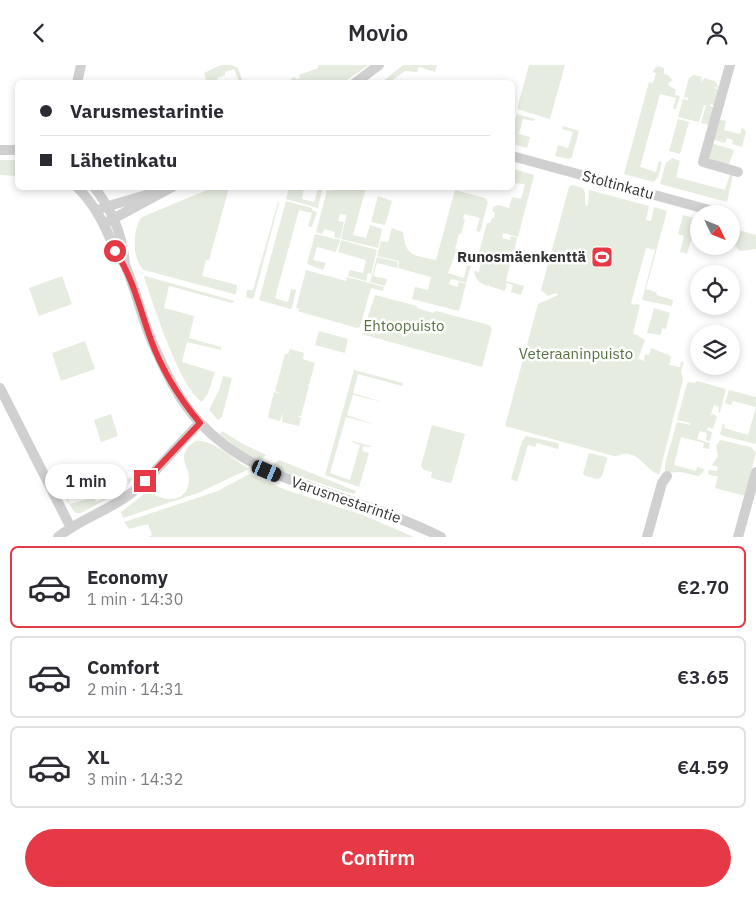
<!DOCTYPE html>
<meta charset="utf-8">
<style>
body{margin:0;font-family:"IBM Plex Sans",sans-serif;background:#f7f7f7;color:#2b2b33;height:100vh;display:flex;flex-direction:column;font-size:19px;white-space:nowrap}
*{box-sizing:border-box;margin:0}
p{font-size:16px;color:#7c7c81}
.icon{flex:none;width:28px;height:28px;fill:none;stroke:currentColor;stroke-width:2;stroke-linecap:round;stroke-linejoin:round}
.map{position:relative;height:472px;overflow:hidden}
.details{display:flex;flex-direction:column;background:#fff;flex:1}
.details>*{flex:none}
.hud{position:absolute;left:15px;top:15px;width:500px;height:110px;border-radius:8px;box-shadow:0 2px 8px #0003;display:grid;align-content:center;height:110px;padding:0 25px;background:#fff}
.needle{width:32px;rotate:133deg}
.tools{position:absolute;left:690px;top:140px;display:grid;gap:10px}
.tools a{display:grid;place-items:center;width:50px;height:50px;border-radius:50%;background:#fff;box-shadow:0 2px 8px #0003;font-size:25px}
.end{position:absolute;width:22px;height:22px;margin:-11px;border:6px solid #e63946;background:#fff;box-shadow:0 0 0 2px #fff}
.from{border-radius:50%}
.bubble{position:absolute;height:35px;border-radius:18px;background:#fff;box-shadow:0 2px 8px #0003;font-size:16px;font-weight:600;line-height:35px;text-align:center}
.car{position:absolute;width:15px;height:30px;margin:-15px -8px;border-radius:6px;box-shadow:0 0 4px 1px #0007;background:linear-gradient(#222 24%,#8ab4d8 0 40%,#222 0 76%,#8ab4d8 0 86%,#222 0)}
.hud b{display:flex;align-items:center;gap:18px;height:48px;font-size:19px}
.hud b+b{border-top:1px solid #e1e1e2}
.hud i{width:12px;height:12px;background:#2b2b33}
ul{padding:9px 0 0;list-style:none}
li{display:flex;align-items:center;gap:15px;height:82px;margin:0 10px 8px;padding:0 15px;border:2px solid #e1e1e2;border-radius:8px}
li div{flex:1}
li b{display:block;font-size:19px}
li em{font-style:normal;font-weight:600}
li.active{border-color:#e63946}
li>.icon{width:45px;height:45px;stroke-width:1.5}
.action{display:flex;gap:10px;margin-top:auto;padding:10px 25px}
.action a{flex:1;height:58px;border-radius:30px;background:#e63946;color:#fff;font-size:20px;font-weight:600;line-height:58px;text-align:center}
header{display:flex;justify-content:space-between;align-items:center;height:65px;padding:0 25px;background:#fff;font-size:22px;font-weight:600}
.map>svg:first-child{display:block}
.green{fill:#e6ecdf}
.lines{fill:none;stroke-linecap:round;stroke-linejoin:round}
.minor{stroke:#d0d0d0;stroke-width:10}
.route{stroke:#e63946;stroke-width:6}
.labels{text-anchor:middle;stroke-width:5;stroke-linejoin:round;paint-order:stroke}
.street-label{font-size:15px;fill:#333;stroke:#fff}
.poi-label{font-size:15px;font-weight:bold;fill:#333;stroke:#fff;text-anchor:end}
.park-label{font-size:15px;fill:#56703f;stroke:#fff}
</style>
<header><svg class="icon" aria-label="back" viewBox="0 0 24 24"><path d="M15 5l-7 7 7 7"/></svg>Movio<svg class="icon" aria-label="person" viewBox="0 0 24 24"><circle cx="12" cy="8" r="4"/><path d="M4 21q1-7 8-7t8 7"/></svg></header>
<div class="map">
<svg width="756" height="472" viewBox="0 0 756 472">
<rect width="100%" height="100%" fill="#fff"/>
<path class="green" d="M221,0H232L238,3L243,17H239L234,4L225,7V10L217,13L218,17H207L204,8Z
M318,0H369L344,17H292L291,13L295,12L296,14L300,13L299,10L318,3Z
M403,0H437L435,7L419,2L417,7L405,6L390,17H382Z
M529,0H565L550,54L517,44Z
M658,1L664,3V9L668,10L673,16L669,17L668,20L676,25L675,30L680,31L676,44H673L676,33L660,29L640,102L656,107L659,96L662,97L658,112L654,117L624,109L649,17L653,18L656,8L653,7L655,3Z
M694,10L702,12L701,18L704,13L715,16L719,23L715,22L714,23L720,25L716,41L710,39V41L715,43L710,60L701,58L706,40H704L699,57L678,52L683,34L688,35V33L684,32L689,13Z
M517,49L535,54L534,56L523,54L519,69L530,72L527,83L513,79V61Z
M678,54L689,57L680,89L669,86Z
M718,54L726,56L724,65L740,69L742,62L746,67L742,82L732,79L733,75L727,73L725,78L711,74Z
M563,61L579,66L572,92L569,94L555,91L558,80L568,83L573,67L562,64Z
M710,78L732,84L734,86L729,99L726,101L712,96L708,91Z
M672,93L680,96L676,112L725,125L730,109L733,110L727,137L660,119L666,98Z
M0,95H17V111L0,110Z
M513,104L534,110L518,172L503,168L502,173L510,175L511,171L517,173L514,187L508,186L513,188L506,216L524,221L521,230L511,227L513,220L507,218L505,226L489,221V219L488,221C480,219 475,214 474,206L479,207L481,197L477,195L487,158H490L492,153H494L495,147L492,146L494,142L498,140L509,143L512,132L521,134L525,119L513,118Z
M572,120L583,123L585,128V139L588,141L589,125L649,141L646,155L651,156L654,142L667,146L646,224L656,227L657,230L673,235L672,241L642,235L655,185L646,183L631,238L634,240L636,239L640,240L633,269L638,270V271L645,275L638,294L644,296L645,289L649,290L651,283L671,291L669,300L680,302L681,297H684L681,306L683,315L659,410C647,405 642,392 629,389C624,387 619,391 614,391L505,361L538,239L558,230L556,228L548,231L541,225L569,122Z
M212,123H229L209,195H206L202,211L237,220L236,229H234L144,205C132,196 132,162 142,152Z
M289,123H304L302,134L314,137L318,124L322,125L318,143L286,134Z
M328,123H366L353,170L366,173L370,160L382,164L378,183L341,174L347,148L346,150L340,149L338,156L344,157L340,174L334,172L335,167L324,164L322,169L316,167L327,125L335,127L327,124Z
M455,125L485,133L488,137L480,167L476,166L480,153L464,149L463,154L465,155L461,169H459L455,184H457L448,208L464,213L467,200L471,201L466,218L451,214L449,219L457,222L459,217L466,219L459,246L412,234L415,222L428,225L431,212L398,203L399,196L377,191L381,176L388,177L392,163L403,167C406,192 413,190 436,195Z
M378,131L392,136L385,160L371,157Z
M286,136L312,143V145L317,147L312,162L308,161L312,148L299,145L275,233L288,237L291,224L296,225L292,243L290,244L259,235Z
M278,137L279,138L254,232L252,234L246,232L247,225H253Z
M683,150L699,154L698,175L692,173L687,189L680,187L684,171L678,169Z
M731,163L756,170V184L740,186L734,180H731Z
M315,169L340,175L336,187L317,182L313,195L326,198L323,205L307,199Z
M341,175L377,185L371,209L368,208L366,216L348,211L350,205L363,208L366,195L338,187Z
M377,192L398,197L397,203L377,198L373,211L387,214L385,221L370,217Z
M306,205L346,216L347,212L384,222L383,226L371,223L361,258L360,262L357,263L297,246L300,244L296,243Z
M62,211L72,239L39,251L29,223Z
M145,211L235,236L232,238L169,221L164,243L194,251L189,273L221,282V285L187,277L182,297L215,307L208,328L202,337C179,321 154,241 144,212Z
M375,230L417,241V243L433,248L436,246L489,260L492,264L482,302L361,269L363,268L366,260L369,259L370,256L366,257Z
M654,243L670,248L666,264L662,263L661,270L647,268Z
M319,266L348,274L345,288L315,280Z
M85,276L95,304L61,316L52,288Z
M290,284L304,288L303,294L315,298L309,320L306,319L309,321L301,351H297L301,353L299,361L282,357L283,348L280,356L269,353L268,351L274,327L282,329L275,326L285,289H288Z
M354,305L403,318L402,321L358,309L353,328L382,337L353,330L347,350L376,360L346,352L330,408L350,415L360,380L352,377V376L371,381L370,382L363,381L362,386L369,388L359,422L325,410Z
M223,311L232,313L222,352L218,355L209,345L219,325Z
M697,316L726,324L720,347H718L719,342L714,340L710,352L712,349L717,351L713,364L708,362L707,365L712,367L710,376L706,375L707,368L700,366L697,374L710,378L709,384L703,383L704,378L681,372L674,400L696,406L697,402L704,404L703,408L698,411L680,407L665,408V399L677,357L690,360V358L677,355L686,322L688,317L695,318Z
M729,325L756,332V379L723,371L720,369L723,359L725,360L724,363L748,370L756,342L733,336L731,340L725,338Z
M111,349L118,371L101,377L94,355Z
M432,360L465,369L452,416L450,418L431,413L432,407L424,405L421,401Z
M222,366L243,379L266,390L260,396L238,383L220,369Z
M526,371L558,378L559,380L558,384L537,378L535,382L528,380L517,417L511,414L522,376Z
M720,375L751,382L756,387L745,431L715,423L718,411H713L708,409L709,405L717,406L718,402L712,400L718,391L716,381Z
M196,376C214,374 234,396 249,404L198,428L123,453L121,447L149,425C163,439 189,438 189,414C190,406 183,399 184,391C185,384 190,379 196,376Z
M589,388L606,392L607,394L602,411L598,414L585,411L583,408Z
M279,395L356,426V427L353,429L270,402Z
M139,403L142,405L128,419L114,430L81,448H76L73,445L52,410L58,408L70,439L94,432L96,437L102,434L101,429L128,418L127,414L134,411L132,405Z
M249,409L286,425L363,450L414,472H148L152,470L148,459L129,464L124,457L218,426Z"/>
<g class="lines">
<path class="minor" d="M730,0L703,97L738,107
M77,18L81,0
M355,18L379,0
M0,85H18
M512,91L724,149
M77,122C95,140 105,160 114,183C117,190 123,195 126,202C137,228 142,256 154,281C166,308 180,337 200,358C239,399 284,413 336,431C371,443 407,455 441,472
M94,122C113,146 123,170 125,200
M102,143L153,128
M109,156L172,122
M0,323L71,463
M58,472C80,454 108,446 130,429C155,410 177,380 200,358
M647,472L662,418L667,411
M738,472L756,407"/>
</g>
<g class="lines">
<path class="route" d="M115,186C133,212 140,245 151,275C162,305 180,334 200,358L145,416"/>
</g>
<defs>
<g id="stadium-square" transform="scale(1.125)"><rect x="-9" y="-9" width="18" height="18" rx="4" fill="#e63946" stroke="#fff"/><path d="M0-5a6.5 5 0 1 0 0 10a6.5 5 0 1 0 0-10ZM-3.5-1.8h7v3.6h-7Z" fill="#fff"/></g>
</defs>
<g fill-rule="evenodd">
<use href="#stadium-square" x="602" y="192"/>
</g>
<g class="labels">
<g class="street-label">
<text transform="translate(618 120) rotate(15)" y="5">Stoltinkatu</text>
<text transform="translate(346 435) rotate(19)" y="5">Varusmestarintie</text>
</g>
<g class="poi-label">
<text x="586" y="197">Runosmäenkenttä</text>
</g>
<g class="park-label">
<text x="404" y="266">Ehtoopuisto</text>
<text x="576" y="294">Veteraaninpuisto</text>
</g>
</g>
</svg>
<div class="tools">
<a><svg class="needle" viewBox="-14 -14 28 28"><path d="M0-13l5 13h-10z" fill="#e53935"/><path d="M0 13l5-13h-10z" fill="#7c7c81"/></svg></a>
<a><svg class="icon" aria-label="locate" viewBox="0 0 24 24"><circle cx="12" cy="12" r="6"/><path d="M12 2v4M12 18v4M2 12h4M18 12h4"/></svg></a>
<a><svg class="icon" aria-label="layers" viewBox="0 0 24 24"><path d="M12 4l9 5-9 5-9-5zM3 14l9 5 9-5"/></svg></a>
</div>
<i class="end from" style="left:115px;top:186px"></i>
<i class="end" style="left:145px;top:416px"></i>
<div class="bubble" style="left:45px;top:399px;width:82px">1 min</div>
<i class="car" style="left:267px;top:406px;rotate:113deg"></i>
<div class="hud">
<b><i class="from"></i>Varusmestarintie</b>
<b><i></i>Lähetinkatu</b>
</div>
</div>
<section class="details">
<ul>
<li class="active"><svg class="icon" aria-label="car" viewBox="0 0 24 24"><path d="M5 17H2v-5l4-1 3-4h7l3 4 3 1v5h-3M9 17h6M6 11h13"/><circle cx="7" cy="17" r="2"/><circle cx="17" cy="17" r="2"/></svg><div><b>Economy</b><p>1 min · 14:30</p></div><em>€2.70</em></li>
<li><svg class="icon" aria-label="car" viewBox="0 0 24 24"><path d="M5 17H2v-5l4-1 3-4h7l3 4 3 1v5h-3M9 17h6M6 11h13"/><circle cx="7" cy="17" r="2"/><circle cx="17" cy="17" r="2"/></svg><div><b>Comfort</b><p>2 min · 14:31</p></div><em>€3.65</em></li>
<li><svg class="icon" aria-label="car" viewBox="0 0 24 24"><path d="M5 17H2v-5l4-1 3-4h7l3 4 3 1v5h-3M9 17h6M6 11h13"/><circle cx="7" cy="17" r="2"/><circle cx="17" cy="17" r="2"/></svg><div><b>XL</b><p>3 min · 14:32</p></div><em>€4.59</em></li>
</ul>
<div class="action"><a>Confirm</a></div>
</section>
